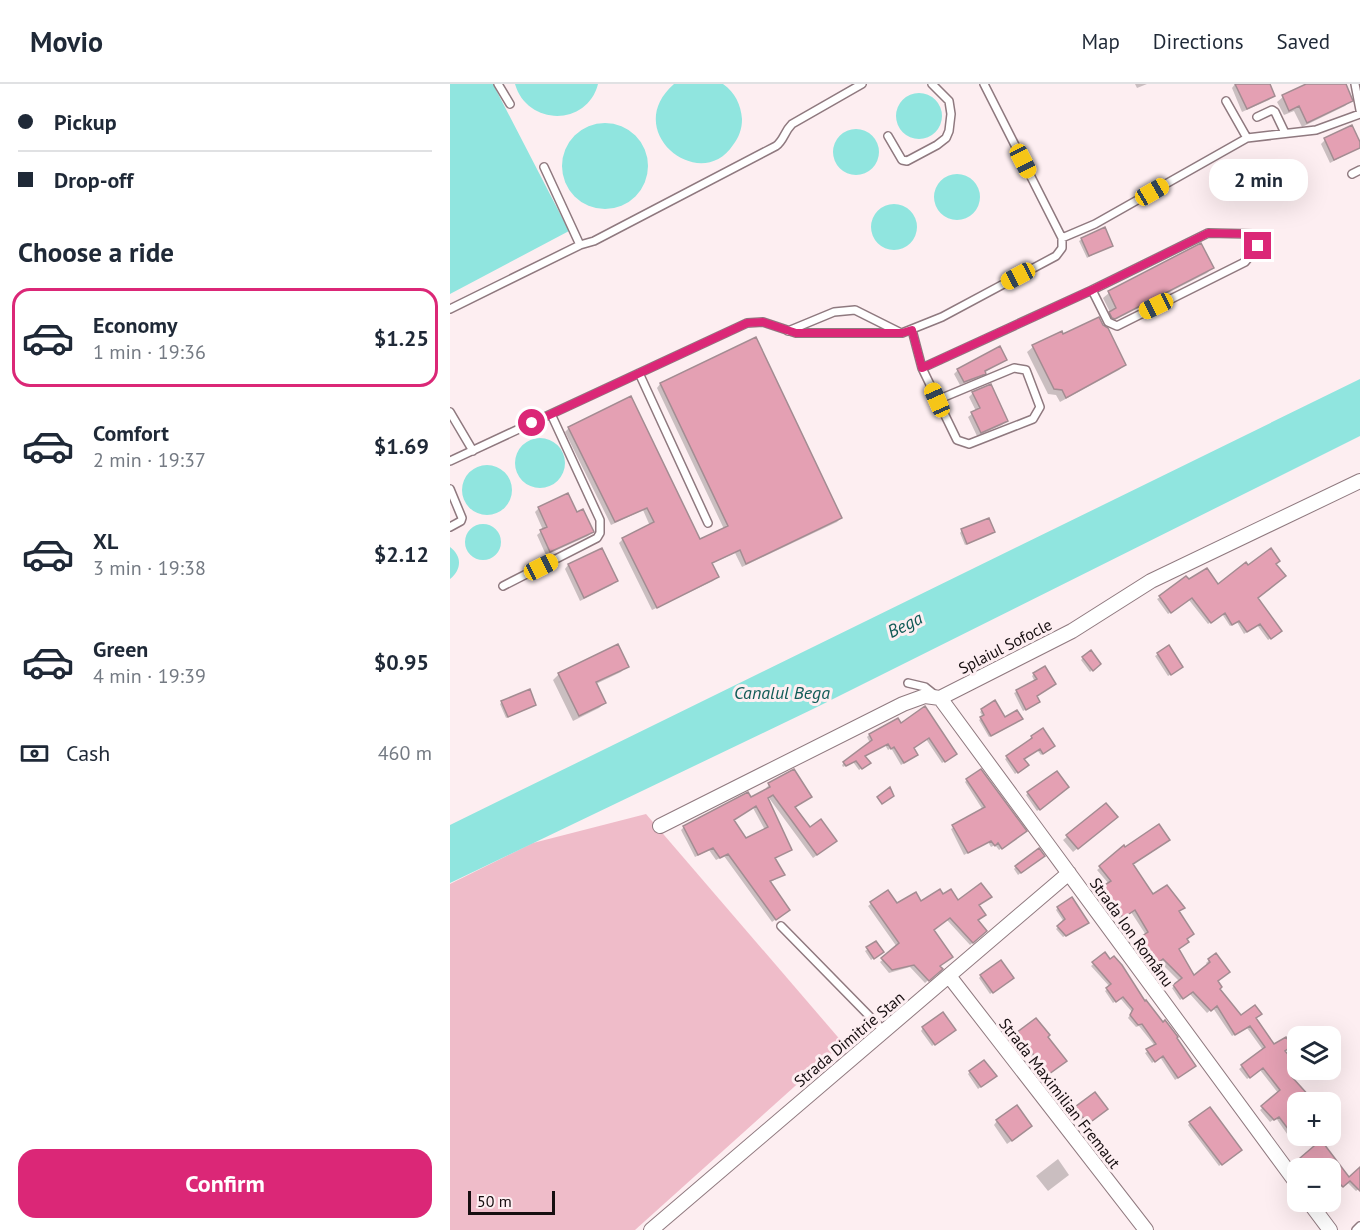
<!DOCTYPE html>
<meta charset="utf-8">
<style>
body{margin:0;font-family:"PT Sans",sans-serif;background:#f2f2f3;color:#1f2937;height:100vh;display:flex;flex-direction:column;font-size:22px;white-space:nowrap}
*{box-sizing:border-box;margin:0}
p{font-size:20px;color:#747a83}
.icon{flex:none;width:33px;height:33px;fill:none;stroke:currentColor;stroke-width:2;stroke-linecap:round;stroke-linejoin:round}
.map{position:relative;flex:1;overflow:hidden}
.drawer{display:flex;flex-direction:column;background:#fff;width:450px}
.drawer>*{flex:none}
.hud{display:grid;align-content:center;height:132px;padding:0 18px;background:#fff}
.buttons{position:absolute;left:837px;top:942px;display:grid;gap:12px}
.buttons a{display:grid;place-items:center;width:54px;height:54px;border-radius:12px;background:#fff;box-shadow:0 6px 24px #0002;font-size:30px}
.scale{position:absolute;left:18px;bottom:15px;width:87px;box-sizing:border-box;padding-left:6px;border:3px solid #160e10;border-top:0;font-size:16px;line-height:21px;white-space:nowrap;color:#160e10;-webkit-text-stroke:4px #fdeef1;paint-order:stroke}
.end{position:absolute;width:27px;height:27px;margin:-14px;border:8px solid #db2777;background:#fff;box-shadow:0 0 0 3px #fff}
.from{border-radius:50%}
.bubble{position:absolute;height:42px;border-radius:18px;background:#fff;box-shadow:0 6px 24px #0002;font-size:20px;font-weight:800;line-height:42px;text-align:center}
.car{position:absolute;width:18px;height:36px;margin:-18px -9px;border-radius:8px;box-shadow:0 0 4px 2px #0007;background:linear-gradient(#f5c518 24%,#345 0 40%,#f5c518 0 76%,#345 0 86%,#f5c518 0)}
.hud b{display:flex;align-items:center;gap:21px;height:57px;font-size:22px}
.hud b+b{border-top:2px solid #e0e1e3}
.hud i{width:15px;height:15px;background:#1f2937}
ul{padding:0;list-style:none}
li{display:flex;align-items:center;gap:18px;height:99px;margin:0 12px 9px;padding:0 6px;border:3px solid transparent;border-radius:18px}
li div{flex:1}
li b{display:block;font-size:22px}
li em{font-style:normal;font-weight:800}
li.on{border-color:#db2777}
li>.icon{width:54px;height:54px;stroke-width:1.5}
h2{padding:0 18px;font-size:27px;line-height:72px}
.pay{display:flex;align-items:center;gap:15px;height:66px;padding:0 18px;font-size:22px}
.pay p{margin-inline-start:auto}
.button{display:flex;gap:12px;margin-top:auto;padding:12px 18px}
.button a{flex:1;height:69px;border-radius:18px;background:#db2777;color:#fff;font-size:24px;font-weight:800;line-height:69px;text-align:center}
header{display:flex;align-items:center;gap:36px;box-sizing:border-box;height:84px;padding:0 30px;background:#fff;border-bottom:2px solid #e0e1e3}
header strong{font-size:28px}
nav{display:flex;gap:33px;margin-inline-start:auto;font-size:21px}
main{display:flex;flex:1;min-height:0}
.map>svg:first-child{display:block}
.green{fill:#efbcc9}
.water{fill:#90e5df}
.shadow{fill:#0003;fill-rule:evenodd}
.building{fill:#e4a0b3;stroke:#a38c92;stroke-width:1.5;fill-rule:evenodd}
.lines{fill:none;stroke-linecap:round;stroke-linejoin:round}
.service-casing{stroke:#8f797f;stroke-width:10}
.minor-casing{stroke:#8f797f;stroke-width:16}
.service{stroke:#fff;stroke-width:7}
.minor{stroke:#fff;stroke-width:14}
.route{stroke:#db2777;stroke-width:8}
.labels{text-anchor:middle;stroke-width:6;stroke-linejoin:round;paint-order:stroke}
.street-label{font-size:16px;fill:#160e10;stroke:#fdeef1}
.water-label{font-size:18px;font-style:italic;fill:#105a56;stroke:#fdeef1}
</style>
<header>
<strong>Movio</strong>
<nav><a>Map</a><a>Directions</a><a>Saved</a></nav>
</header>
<main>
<section class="drawer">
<div class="hud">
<b><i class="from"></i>Pickup</b>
<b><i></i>Drop-off</b>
</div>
<h2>Choose a ride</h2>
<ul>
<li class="on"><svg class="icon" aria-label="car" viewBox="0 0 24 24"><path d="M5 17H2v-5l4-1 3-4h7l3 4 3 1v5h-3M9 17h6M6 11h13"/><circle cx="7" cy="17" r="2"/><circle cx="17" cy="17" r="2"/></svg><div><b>Economy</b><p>1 min · 19:36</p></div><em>$1.25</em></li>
<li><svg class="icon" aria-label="car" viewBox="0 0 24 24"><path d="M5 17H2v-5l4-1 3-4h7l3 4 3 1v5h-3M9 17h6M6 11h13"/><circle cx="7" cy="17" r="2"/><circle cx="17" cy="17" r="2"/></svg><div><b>Comfort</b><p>2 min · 19:37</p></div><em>$1.69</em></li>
<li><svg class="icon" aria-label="car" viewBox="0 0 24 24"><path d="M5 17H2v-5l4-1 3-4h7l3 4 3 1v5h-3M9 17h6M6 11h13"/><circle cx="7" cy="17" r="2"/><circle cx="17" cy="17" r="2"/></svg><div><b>XL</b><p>3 min · 19:38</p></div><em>$2.12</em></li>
<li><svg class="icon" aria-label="car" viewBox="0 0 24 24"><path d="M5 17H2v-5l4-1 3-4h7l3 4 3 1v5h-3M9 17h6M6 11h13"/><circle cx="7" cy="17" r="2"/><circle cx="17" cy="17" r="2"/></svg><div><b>Green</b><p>4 min · 19:39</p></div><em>$0.95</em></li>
</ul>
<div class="pay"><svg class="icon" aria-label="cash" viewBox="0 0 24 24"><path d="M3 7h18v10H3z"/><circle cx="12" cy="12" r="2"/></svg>Cash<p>460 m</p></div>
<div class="button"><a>Confirm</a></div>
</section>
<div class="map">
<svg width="910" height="1146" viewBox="0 0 910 1146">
<rect width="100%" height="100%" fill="#fdeef1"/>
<path class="green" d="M196,730L393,959L185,1146H0V800L83,759Z"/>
<path class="water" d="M0,0H43L119,147L0,210Z
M65,0H148C137,43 77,42 65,0Z
M224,0H273C285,8 291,21 292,35C292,45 289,53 283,61C250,111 170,47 224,0Z
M446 32a23 23 0 1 1 46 0a23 23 0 1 1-46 0Z
M112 82a43 43 0 1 1 86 0a43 43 0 1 1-86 0Z
M383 68a23 23 0 1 1 46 0a23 23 0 1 1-46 0Z
M484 113a23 23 0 1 1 46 0a23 23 0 1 1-46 0Z
M421 143a23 23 0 1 1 46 0a23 23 0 1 1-46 0Z
M910,295V352L363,625L0,799V741Z
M65 379a25 25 0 1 1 50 0a25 25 0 1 1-50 0Z
M12 406a25 25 0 1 1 50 0a25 25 0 1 1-50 0Z
M15 458a18 18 0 1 1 36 0a18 18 0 1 1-36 0Z
M0,463C12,472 12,485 0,495Z"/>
<path class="shadow" d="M685,0H697L687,4Z
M818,0L823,12L819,16L792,28L782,4L785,0Z
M859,0H893L901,16L895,22L852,43L844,27L834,31L827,18L833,13Z
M901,43L910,63L880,79L871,60L875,56Z
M632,155L661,161L637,174L629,157Z
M762,184L757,189L659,239L655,234L660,228L653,214L659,209Z
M611,249L613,252L674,281L669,286L610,318L606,311L598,310L577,268L583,263Z
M305,255L391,434L387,438L292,483L285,469L261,480L267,493L263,497L202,526L169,459L173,455L200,442L193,426L161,441L115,348L119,344L250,457L274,445L207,304L210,300Z
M555,275L534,289L530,293L510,301L504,290L508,286Z
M523,309L556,337L552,341L527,352L518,333L526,327L519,313Z
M89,424L126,430L142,448L138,452L96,471L87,451L93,446L85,428Z
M512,446L544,448L515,461L510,449Z
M151,466L166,497L162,501L130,517L115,485L118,481Z
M825,480L806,514L828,549L818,556L807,541L794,550L787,538L780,542L772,530L758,540L739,516L718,530L707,515L739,497L768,502L798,483Z
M719,563L729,585L718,592L705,572Z
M633,574L649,580L640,588L631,576Z
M177,582L171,588L146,600L155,619L149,624L123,637L103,596L109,590Z
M584,590L604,600L585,612L589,618L586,620L573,627L564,609L585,598L582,592Z
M52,618L85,621L56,634L50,620Z
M475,624L503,672L492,679L476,655L462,664L464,673L451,681L441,664L438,666L435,661L414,673L416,681L409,686L403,678L393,683L392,681L394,679L420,659L417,653L419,651L447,636L450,641Z
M532,626L554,636L571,635L539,653L529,636L533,633L530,628Z
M582,653L601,664L591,671L587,666L573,675L574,683L565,690L555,675L581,657L580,655Z
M517,696L572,750L549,766L545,761L541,763L538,758L514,771L501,745L533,726L515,698Z
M319,701L343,724L359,745L382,760L363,774L319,714L317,715L341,765L324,775L333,791L319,799L335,829L322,838L274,772L266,776L259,766L245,773L231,746L234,743L301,715L317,706L316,704ZM303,724L315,746L295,756L283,736Z
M578,709L602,716L587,727L576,711Z
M656,721L662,736L623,768L613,756Z
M675,764L682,781L703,812L728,828L735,856L728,865L744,893L758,882L756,879L765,871L768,905L790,933L804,934L824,963L833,968L849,986L840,993L859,1014L853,1018H848V1052H850L842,1057L826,1034L820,1038L810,1026L828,1009L810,986L797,995L789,985L813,966L797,944L782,952L763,924L757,929L740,910L730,916L722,904L730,898L709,877L703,881L687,858L696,851L681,828L670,836L652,806L659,800L647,786Z
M590,774L568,791L564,785L566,783Z
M437,808L447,821L471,819L492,812L508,818L528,821L526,837L533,850L520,861L497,836L483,846L489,882L491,885L475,899L460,883L439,889L430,878L447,863L418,822Z
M608,824L635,841L613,853L606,845L614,838L606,826Z
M426,859L429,870L421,876L415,867Z
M655,870L694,919L742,984L725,996L710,973L702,979L695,969L705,962L689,942L686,943L678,934L682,928L670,914L663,919L655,907L660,903L641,882Z
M531,892L559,896L540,910L529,894Z
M473,944L501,948L482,962L471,947Z
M567,950L596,953L612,979L596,992L565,952Z
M520,988L542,994L528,1005L518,990Z
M645,1010L654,1027L635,1041L623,1026Z
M547,1037L576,1046L557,1060L544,1041Z
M740,1039L788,1068L769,1082L738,1041Z
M870,1058L899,1095L910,1092V1104L906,1107L897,1098L890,1104L884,1098L880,1084H855L849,1077Z
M608,1075L619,1091L598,1107L586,1092Z"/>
<path class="building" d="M785,0H820L825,12L797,25Z
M856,0H896L903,17L857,39L849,22L839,27L832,11Z
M902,41L910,58V64L884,76L874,54Z
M655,143L663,162L639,172L631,154Z
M751,159L764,184L665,235L662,234L659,228L666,224L658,207Z
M649,233L653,241L658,244L676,281L616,314L612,306L604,305L582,261L612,247L613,250Z
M306,253L392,434L296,480L290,466L262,479L269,493L207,524L172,454L204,438L197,424L165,438L118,343L181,312L250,455L278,442L210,299Z
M550,262L557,276L535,287L536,290L514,298L507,285Z
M541,300L558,337L531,349L521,328L530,324L522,308Z
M118,409L127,428L133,425L144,448L100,468L90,446L97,443L88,423Z
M539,434L545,448L517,460L511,445Z
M152,464L168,497L134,514L118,480Z
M821,464L830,477L826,480L836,492L808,514L832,547L821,555L810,540L797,548L789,537L782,541L775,529L761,539L742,514L721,529L709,512L736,492L739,495L757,484L768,500L796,478L798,481Z
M168,560L179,583L146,598L156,619L129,632L108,589Z
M719,561L733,583L721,591L707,569Z
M641,566L651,580L643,587L632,573Z
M595,582L606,600L587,612L590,618L576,626L566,606L587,595L583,589Z
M80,605L86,621L58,633L51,617Z
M545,616L555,633L567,626L573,635L541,652L530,633L534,631L531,625Z
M475,622L507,670L495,678L479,654L464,664L468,671L454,679L444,663L441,665L438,660L415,672L421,679L412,685L406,677L396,682L393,678L422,656L419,650L448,634L451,639Z
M593,644L605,662L593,670L590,665L574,675L579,681L568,689L556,672L582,654L581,652Z
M344,685L362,713L345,723L360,743L371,735L387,757L367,771L323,711L318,714L342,766L325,774L335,791L320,797L340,826L326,836L278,770L270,774L263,764L248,771L233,742L298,708L301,713L320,703L318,699ZM306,722L318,743L296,754L284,736Z
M531,685L577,747L552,765L548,759L545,762L541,757L518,769L502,741L535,723L516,695Z
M607,687L619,703L590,726L577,708Z
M440,703L444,712L432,720L427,713Z
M656,719L668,733L628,765L616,751Z
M709,740L720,756L683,780L703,810L717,801L735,824L729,827L744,850L737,855L739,858L729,865L744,891L760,878L758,875L766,869L780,888L768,897L772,903L770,905L791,931L805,921L812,930L806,934L824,960L836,953L842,962L835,967L848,982V986H851L842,993L861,1014L853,1018H848V1058L829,1033L824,1036L811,1022L830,1006L813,984L800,994L791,981L815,963L800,942L785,951L767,922L761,927L743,908L733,915L723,901L732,894L713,875L706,880L689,854L698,848L685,826L673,834L653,802L661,797L649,782L674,761L675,763Z
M589,764L595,772L571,789L565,782Z
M531,799L542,813L529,821L536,831L528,836L537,847L523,859L500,834L484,846L503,873L490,882L493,885L479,897L464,881L442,886L431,874L449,859L420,818L438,806L447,819L466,808L471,817L490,805L493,810L501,805L508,816Z
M622,813L639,839L616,852L607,842L615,835L607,823Z
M426,857L434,868L424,875L416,863Z
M655,868L660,875L664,872L672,881L695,917L696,916L713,938L715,936L728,953L727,954L746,982L728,994L713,972L705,978L696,965L706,960L692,940L688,941L680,931L683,925L673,913L666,918L656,904L661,900L642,878Z
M551,876L564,894L543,909L530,891Z
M493,928L506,946L485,961L472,943Z
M586,934L600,951L598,953L617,977L599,990L566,949Z
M534,976L547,992L531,1003L519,987Z
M645,1008L658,1025L638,1040L625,1023Z
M567,1021L582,1042L562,1057L546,1036Z
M760,1023L792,1066L772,1081L739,1038Z
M871,1056L899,1093L910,1083V1107L900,1097L893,1103L887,1097L880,1102V1084H859L850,1074Z"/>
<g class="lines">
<g class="service-casing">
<path id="service" d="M48,0L60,20
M905,0L910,26
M776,17L797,54
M807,33L822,26L825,28L835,49
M438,52L452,76L457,77L487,61L496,54L499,47L501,30L499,17L482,0
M94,83L130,161
M902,90L910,86
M612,154L645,140L797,54L866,46L910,30
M0,225L130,161L144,157L326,62C334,56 334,48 342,40L412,0
M462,246L472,284L507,356L519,360L583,335L590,323L576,286L564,284L487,316
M338,247L384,228L405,226L449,248
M472,284L642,206L758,149L803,150L809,154L808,162L795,178L667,242L658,238L642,206
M189,289L258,439
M0,328L23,367
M0,377L297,239L313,238L346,249H452L492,233L606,172L612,164V154L534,0
M0,405L12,434L11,437L0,443
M53,502L147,454L150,449V436L101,330
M458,599L475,603L485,611
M331,842L434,947
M906,1146L910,1142"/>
</g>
<g class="minor-casing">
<path id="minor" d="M490,614L848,1101
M210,742L453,620L475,612L490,614L622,547L701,497L910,397
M499,892L696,1146
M859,1118L880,1146
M201,1146L619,789"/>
</g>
<use href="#service" class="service"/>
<use href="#minor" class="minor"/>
</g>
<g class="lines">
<path class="route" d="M82,339L297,239L313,238L346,249H452L462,246L472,284L642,206L758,149L803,150L809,154L808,162"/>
</g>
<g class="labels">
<g class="street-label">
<text transform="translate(555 562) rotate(-27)" y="6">Splaiul Sofocle</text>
<text transform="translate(682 848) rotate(54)" y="6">Strada Ion Românu</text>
<text transform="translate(399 955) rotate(-40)" y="6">Strada Dimitrie Stan</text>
<text transform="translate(610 1009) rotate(52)" y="6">Strada Maximilian Fremaut</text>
</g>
<g class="water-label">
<text transform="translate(455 541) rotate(-26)" y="6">Bega</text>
<text x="332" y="615">Canalul Bega</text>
</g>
</g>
</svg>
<div class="buttons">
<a><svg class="icon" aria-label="layers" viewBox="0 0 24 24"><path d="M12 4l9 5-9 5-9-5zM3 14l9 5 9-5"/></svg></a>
<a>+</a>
<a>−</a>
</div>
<div class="scale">50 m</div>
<i class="end from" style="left:82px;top:339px"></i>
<i class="end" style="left:808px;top:162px"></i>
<div class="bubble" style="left:759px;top:75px;width:99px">2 min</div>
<i class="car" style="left:573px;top:77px;rotate:153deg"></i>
<i class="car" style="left:702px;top:108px;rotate:60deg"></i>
<i class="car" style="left:568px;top:192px;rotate:242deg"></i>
<i class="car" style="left:706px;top:222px;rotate:244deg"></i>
<i class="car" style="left:487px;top:316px;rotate:336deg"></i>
<i class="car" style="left:91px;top:483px;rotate:63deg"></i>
</div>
</main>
